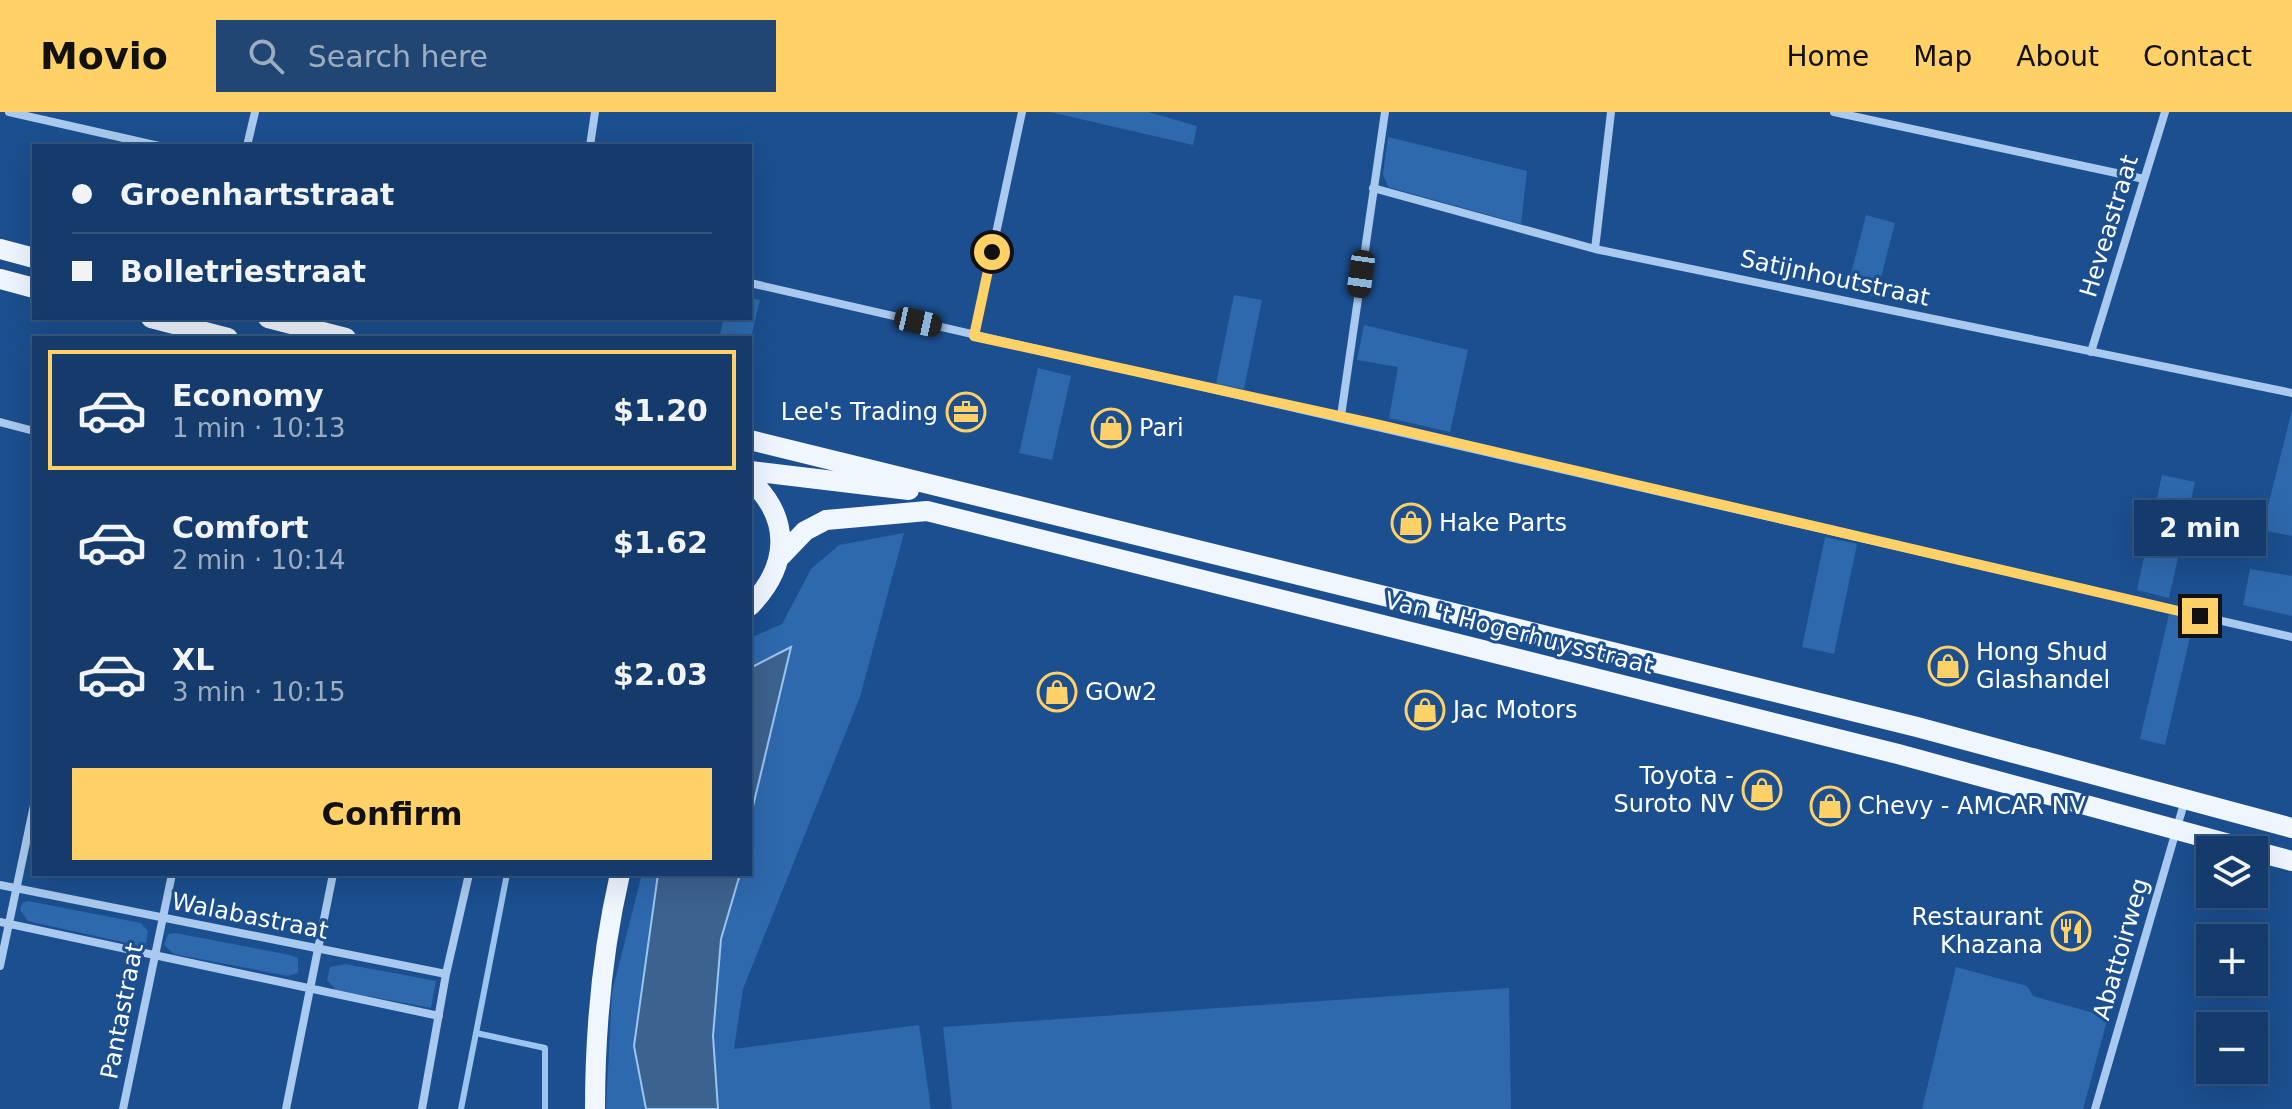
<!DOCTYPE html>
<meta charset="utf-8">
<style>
body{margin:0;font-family:"DejaVu Sans",sans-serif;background:#214673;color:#f1f3f6;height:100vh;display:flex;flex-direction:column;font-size:30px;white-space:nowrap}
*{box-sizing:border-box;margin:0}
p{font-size:26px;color:#9dadc1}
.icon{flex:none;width:44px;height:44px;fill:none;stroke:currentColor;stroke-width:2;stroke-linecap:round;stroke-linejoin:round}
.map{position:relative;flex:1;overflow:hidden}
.panel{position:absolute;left:32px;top:224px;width:720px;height:540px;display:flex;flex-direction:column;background:#143b6b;border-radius:0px;box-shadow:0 8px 32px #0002,0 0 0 2px #33557e}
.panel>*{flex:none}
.hud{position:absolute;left:32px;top:32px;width:720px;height:176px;border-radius:0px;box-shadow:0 8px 32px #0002,0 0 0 2px #33557e;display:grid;align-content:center;height:176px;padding:0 40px;background:#143b6b}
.buttons{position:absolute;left:2196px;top:724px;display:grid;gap:16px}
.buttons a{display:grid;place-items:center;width:72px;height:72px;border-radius:0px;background:#143b6b;box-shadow:0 8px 32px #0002,0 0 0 2px #33557e;font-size:40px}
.end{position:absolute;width:36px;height:36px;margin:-18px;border:10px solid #ffd166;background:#111;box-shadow:0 0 0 4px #111}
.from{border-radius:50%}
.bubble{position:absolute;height:56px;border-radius:0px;background:#143b6b;box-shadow:0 8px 32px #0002,0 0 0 2px #33557e;font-size:26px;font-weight:700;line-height:56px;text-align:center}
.car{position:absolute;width:24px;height:48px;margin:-24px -12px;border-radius:10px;box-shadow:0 0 6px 2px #0007;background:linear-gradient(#222 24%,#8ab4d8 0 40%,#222 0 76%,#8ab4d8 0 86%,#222 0)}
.hud b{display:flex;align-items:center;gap:28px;height:76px;font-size:30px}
.hud b+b{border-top:2px solid #33557e}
.hud i{width:20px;height:20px;background:#f1f3f6}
ul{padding:14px 0 0;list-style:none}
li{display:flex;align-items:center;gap:24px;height:120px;margin:0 16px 12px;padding:0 24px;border:4px solid transparent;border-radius:0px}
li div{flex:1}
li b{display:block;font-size:30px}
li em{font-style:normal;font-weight:700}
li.selected{border-color:#ffd166}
li>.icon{width:72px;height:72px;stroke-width:1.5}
.cta{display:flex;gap:16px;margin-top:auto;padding:16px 40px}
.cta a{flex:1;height:92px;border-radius:0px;background:#ffd166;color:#111;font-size:32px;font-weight:700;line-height:92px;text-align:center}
header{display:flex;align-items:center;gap:48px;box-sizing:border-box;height:112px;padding:0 40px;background:#ffd166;color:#111}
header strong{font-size:38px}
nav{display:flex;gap:44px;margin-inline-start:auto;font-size:28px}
.search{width:560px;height:72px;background:#214673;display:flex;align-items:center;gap:20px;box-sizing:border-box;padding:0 28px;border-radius:0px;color:#9dadc1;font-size:30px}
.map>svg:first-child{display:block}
.green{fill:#2e69ad}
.water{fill:#3c6290;stroke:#9cc4f0;stroke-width:2}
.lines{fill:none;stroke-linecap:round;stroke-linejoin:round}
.stream{stroke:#9cc4f0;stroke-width:6}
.minor{stroke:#a9c9ee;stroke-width:8}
.primary{stroke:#f0f6ff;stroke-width:20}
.route{stroke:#ffd166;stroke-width:10}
.labels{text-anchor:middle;stroke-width:6;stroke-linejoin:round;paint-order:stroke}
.street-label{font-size:24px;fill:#fff;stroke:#1b4f8f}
.poi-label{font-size:24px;fill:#fff;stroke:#1b4f8f;text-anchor:start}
</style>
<header>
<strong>Movio</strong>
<div class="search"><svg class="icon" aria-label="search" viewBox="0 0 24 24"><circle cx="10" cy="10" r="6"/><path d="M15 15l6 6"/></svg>Search here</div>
<nav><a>Home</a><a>Map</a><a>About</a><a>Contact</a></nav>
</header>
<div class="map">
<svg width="2292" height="997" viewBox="0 0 2292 997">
<rect width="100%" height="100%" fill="#1b4f8f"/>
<path class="green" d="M1050,0H1148L1197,14L1193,33Z
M1388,25L1527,59L1521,112L1388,75L1383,62Z
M1866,103L1895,111L1876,185L1847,177Z
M1234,183L1262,188L1244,277L1216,272Z
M750,186L760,188L750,230V226H719L724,206H750Z
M1364,213L1468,238L1450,320L1389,306L1398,255L1357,248Z
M1038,256L1071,264L1052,348L1019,341Z
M2292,298V424L2262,418Z
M2162,363L2195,370L2169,486L2137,478Z
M904,421L860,585L743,877L734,937L919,913L931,997H606L612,880L642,762H750V526L782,512L811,457L839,433Z
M1825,425L1857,432L1834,542L1802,535Z
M2250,457L2292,464V504L2243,493Z
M2169,502L2194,508L2165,633L2140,627Z
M28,789L141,811L148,819L146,832L140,834L28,809L20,798L22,791Z
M176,821L290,843L298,846V861L288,864L174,842L164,833L168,822Z
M345,852L436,869L431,896L336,878L327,868L330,855Z
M1956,855L2027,874L2033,884L2108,905L2083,997H1922Z
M1509,876L1511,997H952L943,915Z"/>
<path class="water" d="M791,535L750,707V556Z
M658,762H740L721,827L713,924L718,997H646L634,934Z"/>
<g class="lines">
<path class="stream" d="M476,921L507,762
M461,997L476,921L545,936V997"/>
<path class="minor" d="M9,0L159,34
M1834,0L2144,67
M247,34L255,0
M590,34L595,0
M1373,76L1595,137L2292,281
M1595,137L1611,0
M750,171L2292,525
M974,224L1022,0
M2091,240L2165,0
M1341,304L1385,0
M0,310L34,319
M0,773L446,862
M0,810L439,904
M0,854L34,693
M123,997L172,762
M286,997L333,762
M422,997L446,862L469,762
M2095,997L2185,688"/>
<path class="primary" d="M0,137L34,146
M0,167L34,176
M151,206L228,226
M268,206L346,226
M750,328L1917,615L2292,716
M750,359L909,378
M750,368C792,407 789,454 750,494
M781,444L805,419L826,408L927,399L1898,642L2251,738
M2254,739L2292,749
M595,997C595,917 602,840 620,762"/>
</g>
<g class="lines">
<path class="route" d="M992,140L974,224L1371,311L2200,504"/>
</g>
<defs>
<g id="office-ring" transform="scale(2)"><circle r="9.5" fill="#1b4f8f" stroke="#ffd166" stroke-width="1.5"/><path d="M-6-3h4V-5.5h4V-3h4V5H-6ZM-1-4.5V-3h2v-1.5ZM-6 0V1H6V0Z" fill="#ffd166"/></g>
<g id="shop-ring" transform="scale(2)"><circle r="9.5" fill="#1b4f8f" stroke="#ffd166" stroke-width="1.5"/><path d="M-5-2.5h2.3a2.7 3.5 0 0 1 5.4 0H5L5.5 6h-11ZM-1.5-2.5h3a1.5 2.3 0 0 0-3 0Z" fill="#ffd166"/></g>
<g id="restaurant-ring" transform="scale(2)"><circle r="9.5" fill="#1b4f8f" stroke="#ffd166" stroke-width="1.5"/><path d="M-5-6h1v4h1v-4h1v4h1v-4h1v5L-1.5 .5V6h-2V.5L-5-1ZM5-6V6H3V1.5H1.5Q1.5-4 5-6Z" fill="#ffd166"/></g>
</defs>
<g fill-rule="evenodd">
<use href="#office-ring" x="966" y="300"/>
<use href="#shop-ring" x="1111" y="316"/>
<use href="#shop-ring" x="1411" y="411"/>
<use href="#shop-ring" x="1948" y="554"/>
<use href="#shop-ring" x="1057" y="580"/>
<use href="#shop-ring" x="1425" y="598"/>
<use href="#shop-ring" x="1762" y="678"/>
<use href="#shop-ring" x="1830" y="694"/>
<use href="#restaurant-ring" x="2071" y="819"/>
</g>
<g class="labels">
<g class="street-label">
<text transform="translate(2109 114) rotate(-73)" y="8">Heveastraat</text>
<text transform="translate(1835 166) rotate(12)" y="8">Satijnhoutstraat</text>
<text transform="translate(1519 521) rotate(14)" y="8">Van 't Hogerhuysstraat</text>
<text transform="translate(250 804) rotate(11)" y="8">Walabastraat</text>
<text transform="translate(2121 837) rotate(-74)" y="8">Abattoirweg</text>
<text transform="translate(122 899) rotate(-79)" y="8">Pantastraat</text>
</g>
<g class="poi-label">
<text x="938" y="308" text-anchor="end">Lee's Trading</text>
<text x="1139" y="324">Pari</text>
<text x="1439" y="419">Hake Parts</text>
<text x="1976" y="548">Hong Shud<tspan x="1976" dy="28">Glashandel</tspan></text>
<text x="1085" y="588">GOw2</text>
<text x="1453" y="606">Jac Motors</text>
<text x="1734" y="672" text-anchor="end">Toyota -<tspan x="1734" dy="28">Suroto NV</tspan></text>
<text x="1858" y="702">Chevy - AMCAR NV</text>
<text x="2043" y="813" text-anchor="end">Restaurant<tspan x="2043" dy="28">Khazana</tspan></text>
</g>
</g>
</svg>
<div class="buttons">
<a><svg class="icon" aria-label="layers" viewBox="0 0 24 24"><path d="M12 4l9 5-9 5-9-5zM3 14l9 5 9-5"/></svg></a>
<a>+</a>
<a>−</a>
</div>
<i class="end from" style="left:992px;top:140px"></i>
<i class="end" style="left:2200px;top:504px"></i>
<div class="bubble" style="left:2134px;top:388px;width:132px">2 min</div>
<i class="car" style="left:1361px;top:162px;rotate:188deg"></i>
<i class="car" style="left:918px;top:210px;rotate:103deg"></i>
<div class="hud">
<b><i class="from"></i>Groenhartstraat</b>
<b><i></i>Bolletriestraat</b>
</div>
<section class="panel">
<ul>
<li class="selected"><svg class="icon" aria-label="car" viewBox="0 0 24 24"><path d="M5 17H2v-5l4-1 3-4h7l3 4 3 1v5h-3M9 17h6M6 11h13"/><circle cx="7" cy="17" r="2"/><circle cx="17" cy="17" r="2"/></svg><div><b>Economy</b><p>1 min · 10:13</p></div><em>$1.20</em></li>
<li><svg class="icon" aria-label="car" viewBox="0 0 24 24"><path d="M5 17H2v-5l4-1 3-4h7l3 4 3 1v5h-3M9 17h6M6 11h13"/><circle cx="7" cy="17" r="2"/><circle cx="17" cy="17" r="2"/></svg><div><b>Comfort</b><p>2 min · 10:14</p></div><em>$1.62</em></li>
<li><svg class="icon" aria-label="car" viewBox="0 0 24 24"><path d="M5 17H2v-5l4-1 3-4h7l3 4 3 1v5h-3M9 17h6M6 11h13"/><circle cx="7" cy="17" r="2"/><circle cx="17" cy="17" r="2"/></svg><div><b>XL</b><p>3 min · 10:15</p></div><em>$2.03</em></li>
</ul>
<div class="cta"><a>Confirm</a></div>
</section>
</div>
